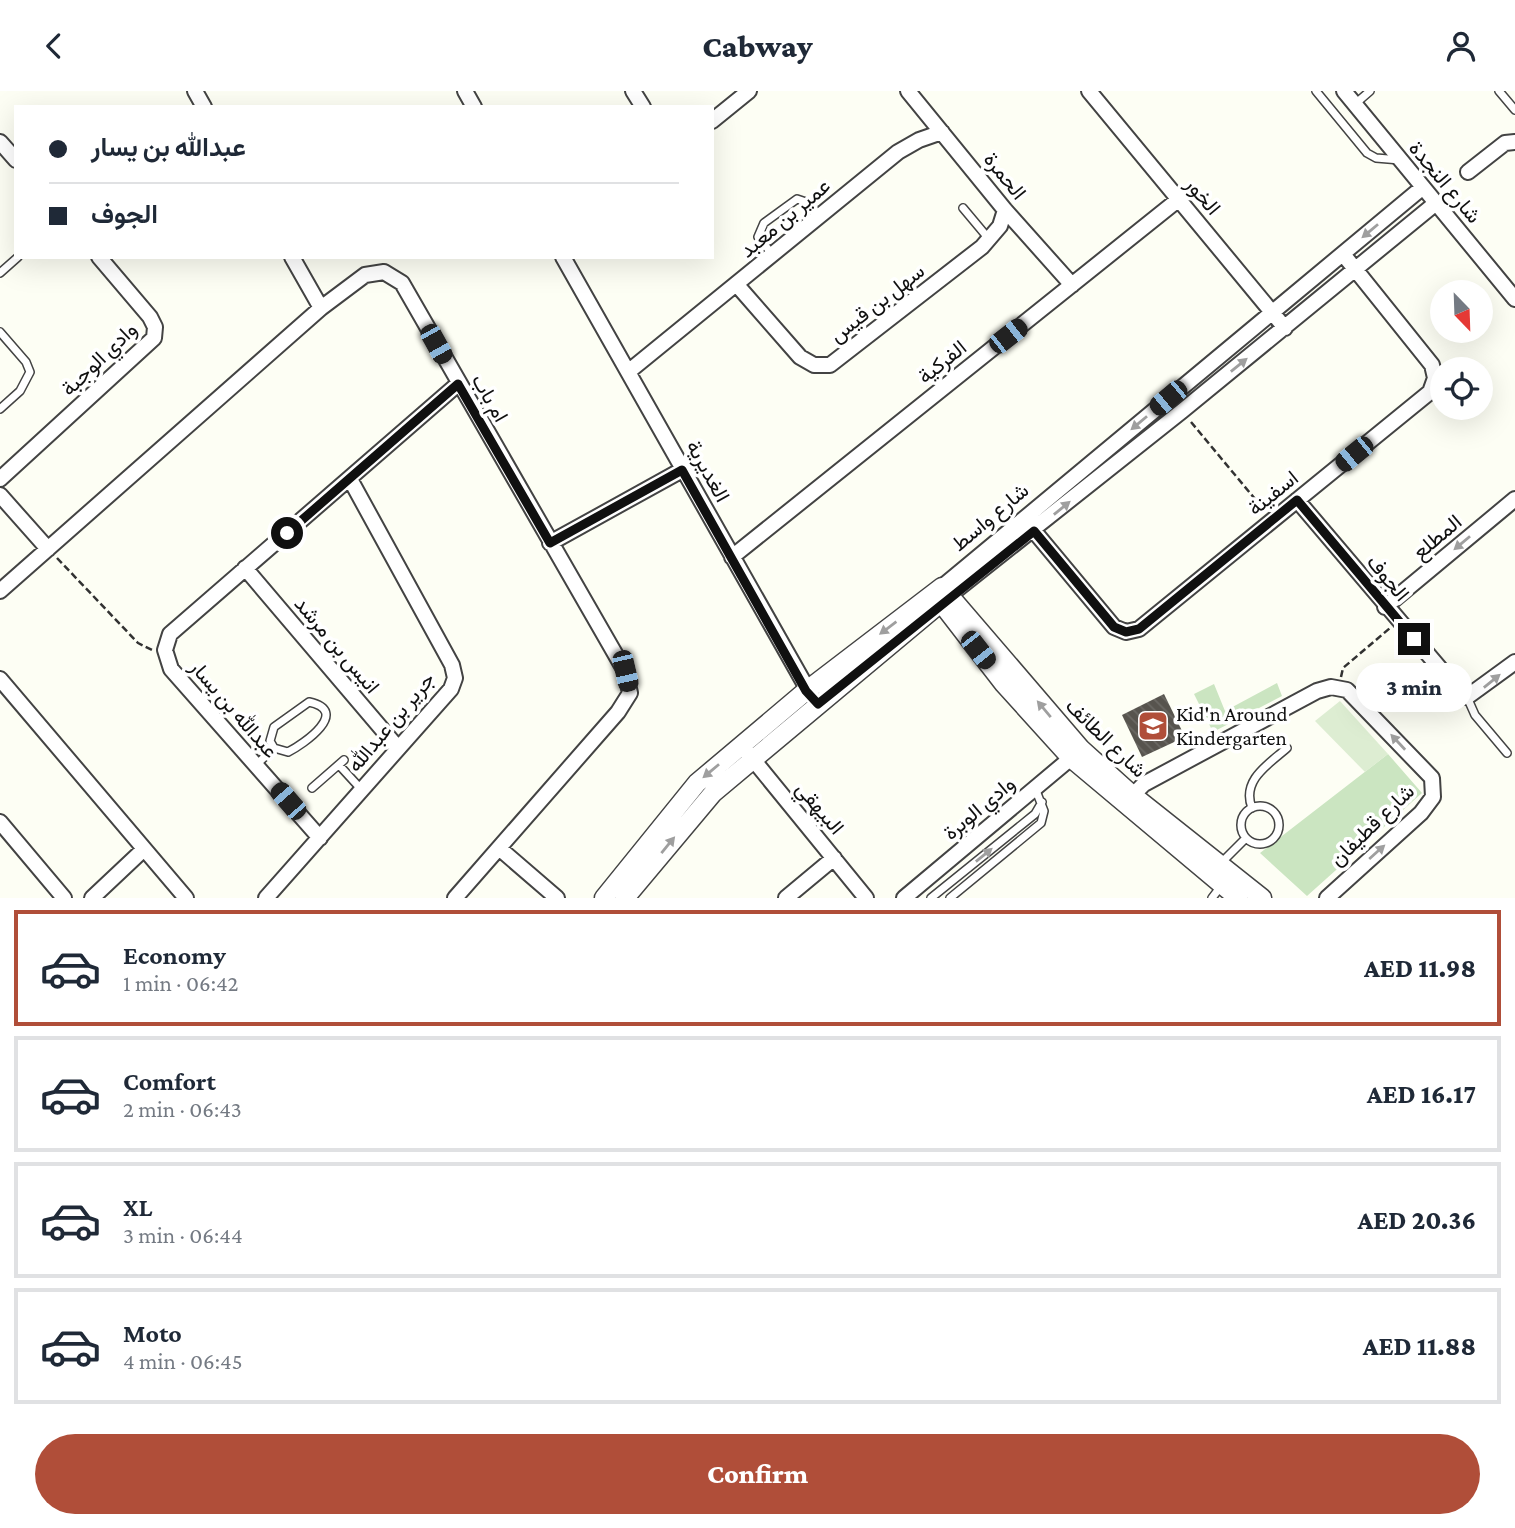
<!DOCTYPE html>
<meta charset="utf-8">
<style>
body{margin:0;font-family:"Crimson Pro",Vazirmatn,serif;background:#f6f6f7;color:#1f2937;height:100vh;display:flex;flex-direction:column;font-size:26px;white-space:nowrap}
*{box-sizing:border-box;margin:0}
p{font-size:23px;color:#747a83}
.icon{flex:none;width:38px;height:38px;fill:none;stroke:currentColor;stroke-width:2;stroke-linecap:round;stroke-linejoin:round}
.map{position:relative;height:807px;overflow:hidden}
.panel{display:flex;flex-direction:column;background:#fff;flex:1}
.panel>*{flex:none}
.banner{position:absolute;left:14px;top:14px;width:700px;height:154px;border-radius:0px;box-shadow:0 7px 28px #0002;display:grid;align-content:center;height:154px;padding:0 35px;background:#fff}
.needle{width:46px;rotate:157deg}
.controls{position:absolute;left:1430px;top:189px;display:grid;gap:14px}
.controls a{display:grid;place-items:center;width:63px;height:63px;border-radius:50%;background:#fff;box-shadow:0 7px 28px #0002;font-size:35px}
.end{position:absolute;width:32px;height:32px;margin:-16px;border:9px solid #101010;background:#fff;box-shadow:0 0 0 4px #fff}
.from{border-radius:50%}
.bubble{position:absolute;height:49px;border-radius:24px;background:#fff;box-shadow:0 7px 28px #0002;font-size:23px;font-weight:800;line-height:49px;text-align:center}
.car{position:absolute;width:21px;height:42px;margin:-21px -10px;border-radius:9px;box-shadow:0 0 5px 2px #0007;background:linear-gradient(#222 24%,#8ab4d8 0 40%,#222 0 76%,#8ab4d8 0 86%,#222 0)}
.banner b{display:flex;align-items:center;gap:24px;height:66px;font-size:26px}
.banner b+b{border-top:2px solid #e0e1e3}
.banner i{width:18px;height:18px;background:#1f2937}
ul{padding:12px 0 0;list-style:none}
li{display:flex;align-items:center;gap:21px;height:116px;margin:0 14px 10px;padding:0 21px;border:4px solid #e0e1e3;border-radius:0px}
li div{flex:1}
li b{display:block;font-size:26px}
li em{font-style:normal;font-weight:800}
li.active{border-color:#b04e39}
li>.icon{width:63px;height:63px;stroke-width:1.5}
.cta{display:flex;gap:14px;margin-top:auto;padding:14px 35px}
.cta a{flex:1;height:80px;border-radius:42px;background:#b04e39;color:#fff;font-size:28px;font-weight:800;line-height:80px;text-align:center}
header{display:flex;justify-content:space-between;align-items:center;height:91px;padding:0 35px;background:#fff;font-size:32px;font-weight:800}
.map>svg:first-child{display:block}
.park{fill:#cbe5c1}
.pitch{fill:#ddedd2}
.building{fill:url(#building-back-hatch)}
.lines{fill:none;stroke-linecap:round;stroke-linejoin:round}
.service-casing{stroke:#434343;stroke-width:10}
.minor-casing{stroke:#434343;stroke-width:18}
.tertiary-casing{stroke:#434343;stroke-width:21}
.path{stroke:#323232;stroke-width:2.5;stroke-dasharray:7 3.5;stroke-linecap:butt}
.service{stroke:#fff;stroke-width:7}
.minor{stroke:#fff;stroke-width:14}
.tertiary{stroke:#fff;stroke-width:18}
.oneway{fill:#9f9f9f}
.route{stroke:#101010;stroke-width:9}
.labels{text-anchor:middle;stroke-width:7;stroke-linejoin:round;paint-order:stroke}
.street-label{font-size:21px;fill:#101010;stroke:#fff}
.poi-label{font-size:21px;fill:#101010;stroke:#fff;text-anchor:start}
</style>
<header><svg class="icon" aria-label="back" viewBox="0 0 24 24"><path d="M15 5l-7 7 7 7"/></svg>Cabway<svg class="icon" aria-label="person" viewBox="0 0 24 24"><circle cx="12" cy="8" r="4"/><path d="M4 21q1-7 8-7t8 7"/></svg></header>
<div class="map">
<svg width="1515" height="807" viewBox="0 0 1515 807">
<defs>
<pattern id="building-back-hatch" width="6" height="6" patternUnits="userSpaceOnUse" patternTransform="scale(1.75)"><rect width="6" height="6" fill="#57544e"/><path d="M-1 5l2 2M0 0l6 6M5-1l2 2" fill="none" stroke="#6a6863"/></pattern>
</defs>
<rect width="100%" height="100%" fill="#fdfef4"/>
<path class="park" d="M1277,592L1282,605L1213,641L1194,603L1214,593L1225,620Z
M1388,663L1422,702L1307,805L1260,762Z"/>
<path class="pitch" d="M1340,610L1388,663L1365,681L1315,630Z"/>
<path class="building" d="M1164,603L1185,646L1142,666L1122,624Z"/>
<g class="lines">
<g class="service-casing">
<path id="service" d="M1316,0L1367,62L1376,67L1400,69
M1499,0L1515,19
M1355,13L1370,0
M963,117L989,148
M773,164L758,146L764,132L797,108L809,112L819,125
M0,182L18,166
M0,241L26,271L30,281L20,300L0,318
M1467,606L1475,624L1507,662
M309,611C351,620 304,653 288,661L274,657L270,650L274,636Z
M256,674L274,657
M339,674L361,698
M312,697L344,669
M1241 734a19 19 0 1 1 38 0a19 19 0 1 1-38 0Z
M1252,717C1241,689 1269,673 1287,657
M1220,773L1246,747
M931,807L1035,723L1042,711
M950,807L1041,732L1044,720L1035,697
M1212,807L1222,794"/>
</g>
<g class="minor-casing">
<path id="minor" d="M195,0L204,16
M465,0L474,16
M633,0L643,16
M908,0L1005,119L1072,194
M1089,0L1285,237
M1344,0L1515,208
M712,30L749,0
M0,51L16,69
M1468,81L1505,52L1515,51
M292,166L321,217
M563,166L812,606
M737,194L800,266L814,274H830L982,156L1000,135L1005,119
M628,281L898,61L919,49L942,41
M0,388L154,247L155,236L150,226L99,166
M0,404L48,458
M1297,409L1460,601L1467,606L1515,571
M1024,428L1114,536L1126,541L1139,538L1430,301L1435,287L1432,274L1343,163
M550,452L682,379
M732,466L1179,108
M245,477L398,657
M942,496L1423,96
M0,500L321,217L365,184L384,181L402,192L625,580L630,602L618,621L455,807
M950,504L1182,320L1436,112
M1385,516L1515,408
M0,588L186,807
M747,661L866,807
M1126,711L1144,693L1317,600L1331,596L1347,599L1432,687L1433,706L1421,722L1327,807
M0,731L64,807
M320,747L171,578L165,559L170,543L458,293
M499,757L557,807
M92,807L143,759
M266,807L451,598L455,587L452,574L350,388
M786,807L834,767
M904,807L1077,662"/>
</g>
<g class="tertiary-casing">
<path id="tertiary" d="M936,505L1004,593L1071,667L1238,807
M604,807L697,692L806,600L942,496L1081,658L1131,703L1262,807
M625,807L713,702L950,504"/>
</g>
<path class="path" d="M1191,331L1265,420
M57,467L138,552L152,559
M1341,586L1343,577L1390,537"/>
<use href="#service" class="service"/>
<use href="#minor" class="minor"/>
<use href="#tertiary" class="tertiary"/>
</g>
<defs><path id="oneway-solid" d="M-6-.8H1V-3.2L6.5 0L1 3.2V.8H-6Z" transform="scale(1.75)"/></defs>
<g class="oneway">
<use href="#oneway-solid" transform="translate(1370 140) rotate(140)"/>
<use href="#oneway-solid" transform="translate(1239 274) rotate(-39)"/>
<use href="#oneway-solid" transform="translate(1139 332) rotate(140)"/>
<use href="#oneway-solid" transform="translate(1062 417) rotate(-39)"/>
<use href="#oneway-solid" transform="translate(1462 452) rotate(140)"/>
<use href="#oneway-solid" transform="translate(888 537) rotate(143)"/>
<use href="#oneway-solid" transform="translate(1492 590) rotate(-39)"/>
<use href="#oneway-solid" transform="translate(1044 618) rotate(-130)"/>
<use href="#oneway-solid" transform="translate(1398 651) rotate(-133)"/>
<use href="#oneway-solid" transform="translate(711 680) rotate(140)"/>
<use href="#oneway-solid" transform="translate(668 754) rotate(-51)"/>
<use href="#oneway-solid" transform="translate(1377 761) rotate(-42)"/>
<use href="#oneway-solid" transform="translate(984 764) rotate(-39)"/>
</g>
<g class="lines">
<path class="route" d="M287,442L458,293L550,452L682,379L806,600L818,613L1034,440L1114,536L1126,541L1139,538L1297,409L1414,548"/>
</g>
<defs>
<g id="school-square" transform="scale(1.575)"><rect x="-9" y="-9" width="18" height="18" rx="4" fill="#b04e39" stroke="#fff"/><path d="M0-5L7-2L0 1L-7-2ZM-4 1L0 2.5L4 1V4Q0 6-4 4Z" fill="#fff"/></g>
</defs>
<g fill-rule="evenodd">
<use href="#school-square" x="1153" y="635"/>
</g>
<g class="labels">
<g class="street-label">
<text transform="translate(1005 85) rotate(51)" y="7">الحمرة</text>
<text transform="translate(1445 91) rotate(50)" y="7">شارع النجدة</text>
<text transform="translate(1203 105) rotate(50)" y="7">الخور</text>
<text transform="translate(785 127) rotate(-40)" y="7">عمير بن معبد</text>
<text transform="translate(877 212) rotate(-38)" y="7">سهل بن قيس</text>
<text transform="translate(99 268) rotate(-44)" y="7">وادي الوجبة</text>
<text transform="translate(942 271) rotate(-39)" y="7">الفركية</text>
<text transform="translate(490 307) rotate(60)" y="7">ام باب</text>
<text transform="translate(708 380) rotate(61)" y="7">الغديرية</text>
<text transform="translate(1273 402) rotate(-39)" y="7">اسفينة</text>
<text transform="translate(990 426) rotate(-40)" y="7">شارع واسط</text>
<text transform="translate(1437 446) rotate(-40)" y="7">المطلع</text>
<text transform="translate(1388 487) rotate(50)" y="7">الجوف</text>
<text transform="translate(337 554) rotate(50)" y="7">انيس بن مرشد</text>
<text transform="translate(234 618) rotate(49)" y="7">عبدالله بن يسار</text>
<text transform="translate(391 631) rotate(-50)" y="7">جرير بن عبدالله</text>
<text transform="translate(1106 647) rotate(44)" y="7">شارع الطائف</text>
<text transform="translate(820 717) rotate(50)" y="7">البيهقي</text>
<text transform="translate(979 717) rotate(-40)" y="7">وادي الوبرة</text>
<text transform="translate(1372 734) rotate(-44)" y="7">شارع قطيفان</text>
</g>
<g class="poi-label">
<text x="1176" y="630">Kid'n Around<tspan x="1176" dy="24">Kindergarten</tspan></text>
</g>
</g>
</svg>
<div class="controls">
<a><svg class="needle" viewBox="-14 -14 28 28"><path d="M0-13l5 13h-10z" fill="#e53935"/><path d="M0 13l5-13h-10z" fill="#747a83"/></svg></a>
<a><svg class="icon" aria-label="locate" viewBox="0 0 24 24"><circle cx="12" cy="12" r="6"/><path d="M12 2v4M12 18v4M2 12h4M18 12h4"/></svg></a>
</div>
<i class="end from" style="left:287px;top:442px"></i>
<i class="end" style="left:1414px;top:548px"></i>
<div class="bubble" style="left:1356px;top:572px;width:116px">3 min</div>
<i class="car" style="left:1008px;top:245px;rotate:52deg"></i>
<i class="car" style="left:436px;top:253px;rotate:151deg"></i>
<i class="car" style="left:1168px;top:307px;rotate:230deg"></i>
<i class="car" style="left:1354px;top:363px;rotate:231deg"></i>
<i class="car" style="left:978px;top:559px;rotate:142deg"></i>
<i class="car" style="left:625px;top:580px;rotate:167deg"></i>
<i class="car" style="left:288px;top:710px;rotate:319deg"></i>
<div class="banner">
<b><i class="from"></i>عبدالله بن يسار</b>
<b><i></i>الجوف</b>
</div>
</div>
<section class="panel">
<ul>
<li class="active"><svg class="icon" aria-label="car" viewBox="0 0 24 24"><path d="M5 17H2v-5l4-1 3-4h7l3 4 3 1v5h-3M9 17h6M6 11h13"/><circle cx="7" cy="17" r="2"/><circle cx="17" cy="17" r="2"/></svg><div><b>Economy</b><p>1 min · 06:42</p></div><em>AED 11.98</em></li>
<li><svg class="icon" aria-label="car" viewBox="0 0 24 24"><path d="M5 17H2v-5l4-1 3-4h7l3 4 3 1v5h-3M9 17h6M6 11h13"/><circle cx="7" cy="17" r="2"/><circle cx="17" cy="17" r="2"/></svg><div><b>Comfort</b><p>2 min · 06:43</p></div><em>AED 16.17</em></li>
<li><svg class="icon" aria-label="car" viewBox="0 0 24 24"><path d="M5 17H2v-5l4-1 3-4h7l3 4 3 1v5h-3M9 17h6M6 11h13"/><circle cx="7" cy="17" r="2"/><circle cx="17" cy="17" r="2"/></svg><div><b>XL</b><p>3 min · 06:44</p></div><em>AED 20.36</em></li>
<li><svg class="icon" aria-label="car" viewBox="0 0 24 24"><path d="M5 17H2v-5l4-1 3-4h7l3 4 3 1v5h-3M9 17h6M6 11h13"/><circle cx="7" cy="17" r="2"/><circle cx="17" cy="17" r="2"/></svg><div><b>Moto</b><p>4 min · 06:45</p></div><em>AED 11.88</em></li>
</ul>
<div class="cta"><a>Confirm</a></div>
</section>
